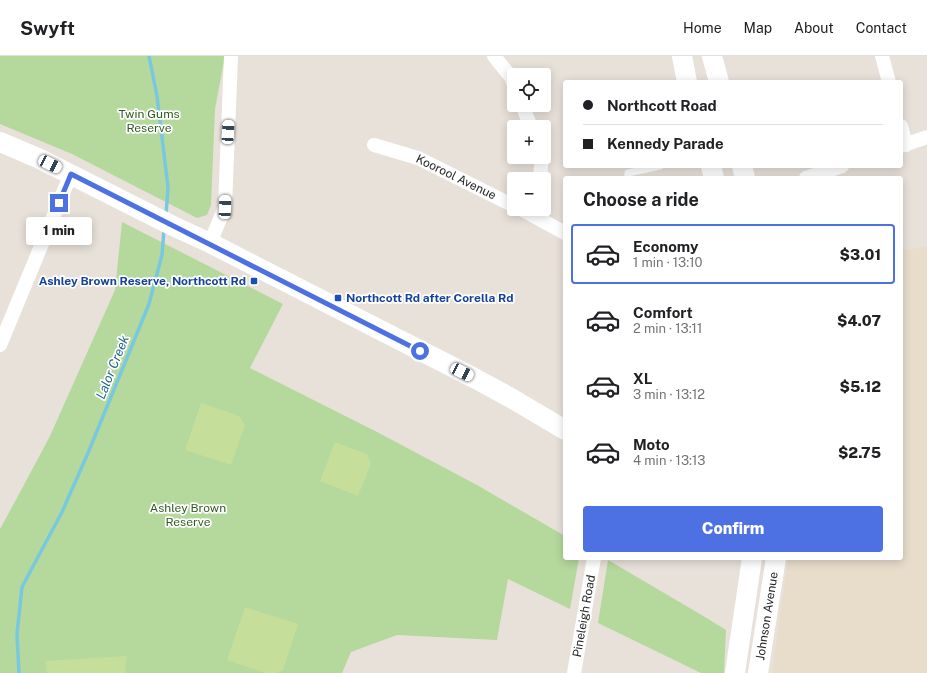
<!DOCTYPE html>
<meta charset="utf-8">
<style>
body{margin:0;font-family:"Public Sans",sans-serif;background:#f2f2f2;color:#202124;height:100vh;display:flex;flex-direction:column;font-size:15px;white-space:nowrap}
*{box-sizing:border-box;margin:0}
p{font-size:13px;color:#757577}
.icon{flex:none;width:22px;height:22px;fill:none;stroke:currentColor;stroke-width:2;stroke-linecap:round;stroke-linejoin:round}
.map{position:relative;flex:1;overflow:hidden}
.side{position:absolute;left:563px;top:120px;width:340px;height:384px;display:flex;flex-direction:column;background:#fff;border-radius:4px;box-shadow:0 2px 10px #0003}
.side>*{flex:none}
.banner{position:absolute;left:563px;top:24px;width:340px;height:88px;border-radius:4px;box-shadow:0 2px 10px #0003;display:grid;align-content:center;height:88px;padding:0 20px;background:#fff}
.fabs{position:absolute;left:507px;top:12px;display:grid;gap:8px}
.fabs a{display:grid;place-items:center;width:44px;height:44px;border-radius:4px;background:#fff;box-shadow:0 2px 10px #0003;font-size:20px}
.end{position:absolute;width:18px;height:18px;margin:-9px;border:5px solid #4d71e2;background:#fff;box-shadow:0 0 0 2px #fff}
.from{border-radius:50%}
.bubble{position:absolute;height:28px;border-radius:4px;background:#fff;box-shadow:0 2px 10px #0003;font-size:13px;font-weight:800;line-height:28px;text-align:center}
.car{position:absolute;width:12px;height:24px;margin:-12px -6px;border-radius:5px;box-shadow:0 0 3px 1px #0007;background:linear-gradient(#fff 24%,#345 0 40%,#fff 0 76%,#345 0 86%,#fff 0)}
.banner b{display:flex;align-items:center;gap:14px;height:38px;font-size:15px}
.banner b+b{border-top:1px solid #e0e0e0}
.banner i{width:10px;height:10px;background:#202124}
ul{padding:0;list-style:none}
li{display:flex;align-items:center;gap:12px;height:60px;margin:0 8px 6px;padding:0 12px;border:2px solid transparent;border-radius:4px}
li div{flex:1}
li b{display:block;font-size:15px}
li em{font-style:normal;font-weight:800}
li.current{border-color:#4d71e2}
li>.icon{width:36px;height:36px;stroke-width:1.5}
h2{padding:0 20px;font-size:18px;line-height:48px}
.action{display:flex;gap:8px;margin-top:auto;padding:8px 20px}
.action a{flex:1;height:46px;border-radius:4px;background:#4d71e2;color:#fff;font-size:16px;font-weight:800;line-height:46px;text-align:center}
header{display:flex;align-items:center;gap:24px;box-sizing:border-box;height:56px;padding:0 20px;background:#fff;border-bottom:1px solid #e0e0e0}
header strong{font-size:19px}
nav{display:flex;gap:22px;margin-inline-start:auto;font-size:14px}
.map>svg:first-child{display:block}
.education{fill:#e8ddcb}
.green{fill:#b5d89d}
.pitch{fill:#c5df9a}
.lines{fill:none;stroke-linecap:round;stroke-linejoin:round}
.stream{stroke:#79c9de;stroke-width:3.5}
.lane{stroke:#fff;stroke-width:7}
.street{stroke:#fff;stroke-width:14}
.secondary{stroke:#fff;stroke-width:20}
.route{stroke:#4d71e2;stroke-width:5}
.transit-dot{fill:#1a4fb4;stroke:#fff;stroke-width:1.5}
.labels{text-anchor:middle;stroke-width:3.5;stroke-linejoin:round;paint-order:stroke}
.park-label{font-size:12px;fill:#305a21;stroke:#fff}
.street-label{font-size:12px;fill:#272727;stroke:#fff}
.transit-label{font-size:12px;font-weight:bold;fill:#164399;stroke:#fff;text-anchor:end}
.water-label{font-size:13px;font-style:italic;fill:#1d6885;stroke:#fff}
</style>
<header>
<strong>Swyft</strong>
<nav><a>Home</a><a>Map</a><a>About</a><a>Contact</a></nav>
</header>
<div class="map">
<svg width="927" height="617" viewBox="0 0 927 617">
<rect width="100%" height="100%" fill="#e8e1da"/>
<path class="education" d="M927,190V617H772L788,502H901V195Z"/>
<path class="green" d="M0,0H225L215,53L211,149L207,159L197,162L72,98L0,68Z
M122,166L283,248L250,312L377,376L477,429L565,480V502H579L570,553L508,523L497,584L397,579L351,596L342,617H0V473L18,440L50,380L115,234Z
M608,504L705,561L726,574L724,617H701L598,567Z"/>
<path class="pitch" d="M201,347L239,360L245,369L231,409L185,394Z
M335,386L367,398L371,408L358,440L320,425Z
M245,551L298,568L283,614L277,617H266L227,604Z
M127,600L125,617H47L46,605Z"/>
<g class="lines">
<path class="stream" d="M149,0L157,40L168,131L166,159
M19,617L17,578L22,531L62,456L88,397L149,248L162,199L164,173"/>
<path class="lane" d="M628,122V117L660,110"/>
<path class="street" d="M494,0L511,21L514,29
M882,0L889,26
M522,49L531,71
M901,70L906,89
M374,89L418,102L514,150
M901,90L927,81
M806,122L842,110
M539,123L540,120L542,101
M521,153L565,177
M210,187L225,151L231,0
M0,289L71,118
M574,617L594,502"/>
<path class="secondary" d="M682,0L687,26
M712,0L719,26
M0,86L40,103L173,170L210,187L476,323L511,342L565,374
M711,110L714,122
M742,110L745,122
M735,617L752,502
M758,617L776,502"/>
</g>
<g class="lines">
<path class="route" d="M59,147L71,118C187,177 304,235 420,295"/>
</g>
<g class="transit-dot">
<rect x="250" y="221" width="8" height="8" rx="2"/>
<rect x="334" y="238" width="8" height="8" rx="2"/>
</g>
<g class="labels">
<g class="park-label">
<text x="149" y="62">Twin Gums<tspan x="149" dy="14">Reserve</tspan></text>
<text x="188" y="456">Ashley Brown<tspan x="188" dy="14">Reserve</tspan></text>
</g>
<g class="street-label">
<text transform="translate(456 121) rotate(26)" y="4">Koorool Avenue</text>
<text transform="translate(584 560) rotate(-80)" y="4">Pineleigh Road</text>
<text transform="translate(767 560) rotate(-81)" y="4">Johnson Avenue</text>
</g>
<g class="transit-label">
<text x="246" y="229">Ashley Brown Reserve, Northcott Rd</text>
<text x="346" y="246" text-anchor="start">Northcott Rd after Corella Rd</text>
</g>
<g class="water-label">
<text transform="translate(112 311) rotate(-68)" y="5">Lalor Creek</text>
</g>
</g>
</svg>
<div class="fabs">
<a><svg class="icon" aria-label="locate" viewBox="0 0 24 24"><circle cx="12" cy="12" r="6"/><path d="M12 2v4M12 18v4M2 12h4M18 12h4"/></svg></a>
<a>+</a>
<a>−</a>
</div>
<i class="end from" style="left:420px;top:295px"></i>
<i class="end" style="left:59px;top:147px"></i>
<div class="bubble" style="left:26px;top:161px;width:66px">1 min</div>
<i class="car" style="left:228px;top:76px;rotate:3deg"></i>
<i class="car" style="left:50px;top:108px;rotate:116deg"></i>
<i class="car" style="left:225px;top:151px;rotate:2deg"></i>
<i class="car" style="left:462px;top:316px;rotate:117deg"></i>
<div class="banner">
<b><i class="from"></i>Northcott Road</b>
<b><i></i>Kennedy Parade</b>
</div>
<section class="side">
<h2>Choose a ride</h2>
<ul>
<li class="current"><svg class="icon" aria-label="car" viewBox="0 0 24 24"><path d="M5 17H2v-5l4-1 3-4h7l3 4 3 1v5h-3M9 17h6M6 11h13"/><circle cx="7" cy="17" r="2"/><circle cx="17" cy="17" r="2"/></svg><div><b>Economy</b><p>1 min · 13:10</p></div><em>$3.01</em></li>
<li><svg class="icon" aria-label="car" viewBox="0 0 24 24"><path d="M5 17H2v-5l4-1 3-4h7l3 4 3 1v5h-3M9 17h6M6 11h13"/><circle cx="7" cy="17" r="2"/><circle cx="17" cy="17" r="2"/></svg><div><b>Comfort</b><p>2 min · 13:11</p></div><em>$4.07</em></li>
<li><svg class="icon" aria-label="car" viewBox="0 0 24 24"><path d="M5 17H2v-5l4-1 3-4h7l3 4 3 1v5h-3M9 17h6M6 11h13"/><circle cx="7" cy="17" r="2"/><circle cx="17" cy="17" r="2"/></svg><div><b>XL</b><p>3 min · 13:12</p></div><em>$5.12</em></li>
<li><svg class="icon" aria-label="car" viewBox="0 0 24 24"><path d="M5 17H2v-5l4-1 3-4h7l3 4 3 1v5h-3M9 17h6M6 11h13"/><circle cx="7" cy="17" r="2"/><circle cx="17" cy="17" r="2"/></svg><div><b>Moto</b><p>4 min · 13:13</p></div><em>$2.75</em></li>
</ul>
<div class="action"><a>Confirm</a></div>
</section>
</div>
